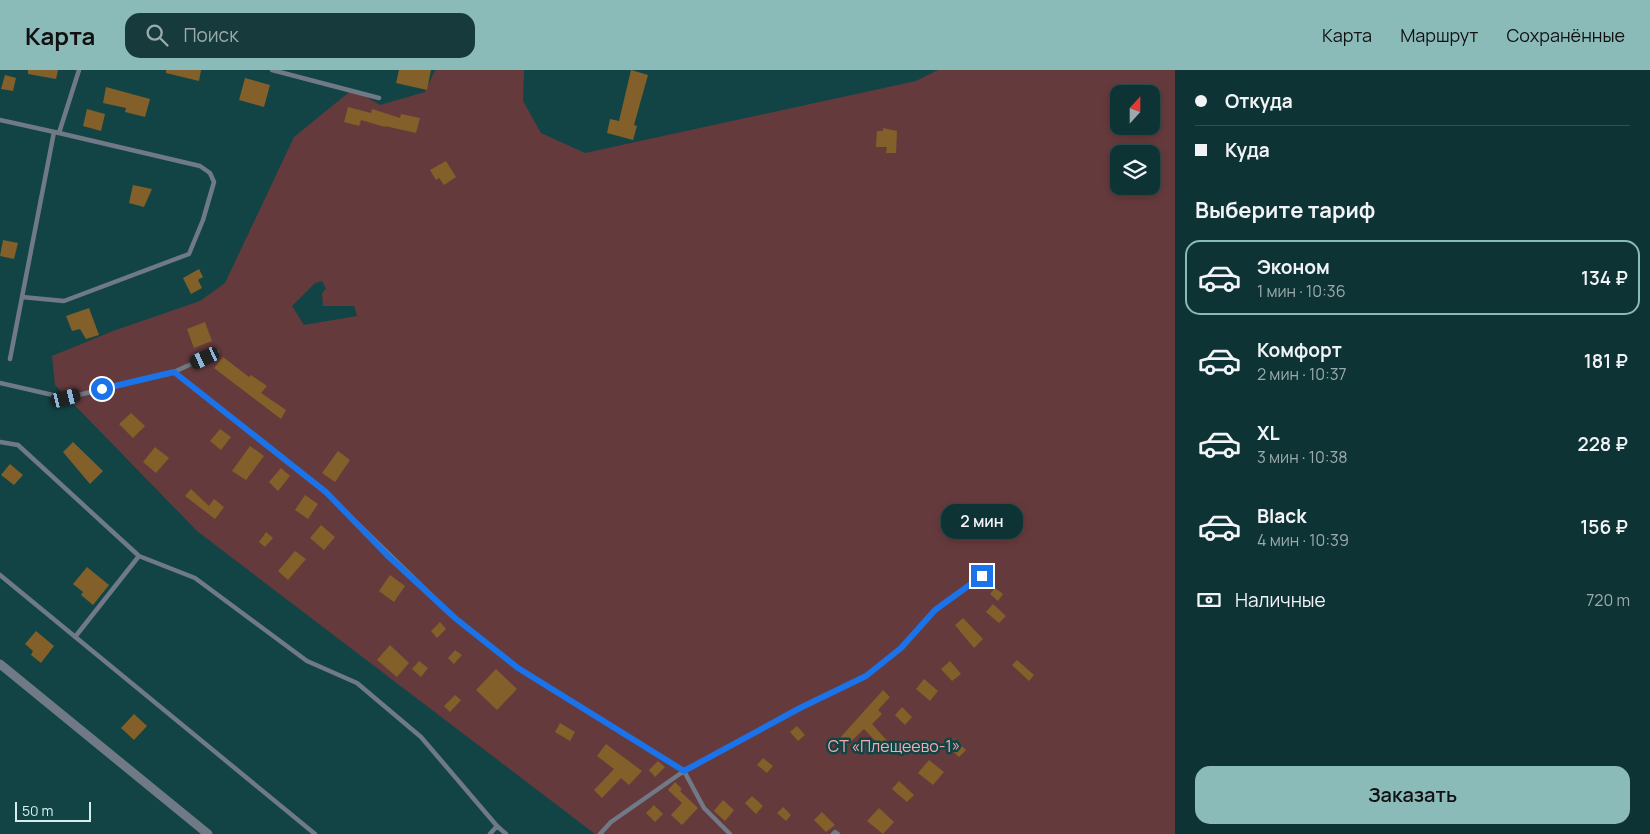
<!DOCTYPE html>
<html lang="ru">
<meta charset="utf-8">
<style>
body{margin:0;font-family:Manrope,sans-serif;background:#173b3c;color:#f1f3f6;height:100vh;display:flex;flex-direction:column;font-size:19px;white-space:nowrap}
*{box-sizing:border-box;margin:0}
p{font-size:16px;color:#9baaac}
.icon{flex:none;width:28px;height:28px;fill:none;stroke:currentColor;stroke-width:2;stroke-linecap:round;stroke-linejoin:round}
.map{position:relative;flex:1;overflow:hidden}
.drawer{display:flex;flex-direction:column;background:#0e3334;width:475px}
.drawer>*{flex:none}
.top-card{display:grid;align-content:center;height:110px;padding:0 20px;background:#0e3334}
.needle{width:32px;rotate:21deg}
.tools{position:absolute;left:1110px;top:15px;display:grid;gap:10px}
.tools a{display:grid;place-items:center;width:50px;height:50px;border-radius:10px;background:#0e3334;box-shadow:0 2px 8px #0003,0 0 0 1px #2e4e4f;font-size:25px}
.scale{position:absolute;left:15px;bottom:12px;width:76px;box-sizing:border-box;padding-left:5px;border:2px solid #d5eded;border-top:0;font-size:14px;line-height:18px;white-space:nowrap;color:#d5eded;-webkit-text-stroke:4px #124445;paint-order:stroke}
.end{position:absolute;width:22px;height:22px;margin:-11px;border:6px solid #1a73e8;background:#fff;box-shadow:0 0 0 2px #fff}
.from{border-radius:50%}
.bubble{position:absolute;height:35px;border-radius:15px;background:#0e3334;box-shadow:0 2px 8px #0003,0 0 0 1px #2e4e4f;font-size:16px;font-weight:600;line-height:35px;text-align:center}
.car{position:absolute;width:15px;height:30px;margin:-15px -8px;border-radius:6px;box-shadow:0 0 4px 1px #0007;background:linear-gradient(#222 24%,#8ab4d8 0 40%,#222 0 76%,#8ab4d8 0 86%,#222 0)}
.top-card b{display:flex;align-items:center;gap:18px;height:48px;font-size:19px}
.top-card b+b{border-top:1px solid #2e4e4f}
.top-card i{width:12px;height:12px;background:#f1f3f6}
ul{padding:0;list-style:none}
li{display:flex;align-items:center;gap:15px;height:75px;margin:0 10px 8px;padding:0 10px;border:2px solid transparent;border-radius:15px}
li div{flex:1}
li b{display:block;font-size:19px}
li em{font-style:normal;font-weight:600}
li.current{border-color:#8bbbb9}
li>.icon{width:45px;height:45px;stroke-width:1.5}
h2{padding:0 20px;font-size:22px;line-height:60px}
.pay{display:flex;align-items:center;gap:12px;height:55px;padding:0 20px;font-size:19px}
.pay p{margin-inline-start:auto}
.primary-button{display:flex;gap:10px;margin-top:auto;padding:10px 20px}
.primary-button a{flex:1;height:58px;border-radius:15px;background:#8bbbb9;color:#111;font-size:20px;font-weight:600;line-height:58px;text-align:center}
header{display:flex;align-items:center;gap:30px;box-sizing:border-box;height:70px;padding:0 25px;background:#8bbbb9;color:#111}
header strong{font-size:24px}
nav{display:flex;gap:28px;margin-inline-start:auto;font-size:18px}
.search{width:350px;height:45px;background:#173b3c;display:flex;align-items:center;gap:12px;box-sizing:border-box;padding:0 18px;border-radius:15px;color:#9baaac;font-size:19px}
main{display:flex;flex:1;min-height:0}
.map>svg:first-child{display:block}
.green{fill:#653a3c;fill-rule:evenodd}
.building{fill:#836029}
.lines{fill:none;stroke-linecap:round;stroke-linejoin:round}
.lane{stroke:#707a87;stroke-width:4.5}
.street{stroke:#707a87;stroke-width:9}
.route{stroke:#1a73e8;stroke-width:6}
.labels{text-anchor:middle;stroke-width:5;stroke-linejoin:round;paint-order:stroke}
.park-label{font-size:16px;fill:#f7a9ac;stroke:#124445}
</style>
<header>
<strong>Карта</strong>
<div class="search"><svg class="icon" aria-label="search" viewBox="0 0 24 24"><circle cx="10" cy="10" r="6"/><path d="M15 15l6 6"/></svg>Поиск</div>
<nav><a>Карта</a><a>Маршрут</a><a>Сохранённые</a></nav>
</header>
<main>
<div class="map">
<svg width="1175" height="764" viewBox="0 0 1175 764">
<rect width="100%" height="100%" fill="#124445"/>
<path class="green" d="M435,0H524L523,31L541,63L585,83L916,11L938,0H1175V764H595L197,461L55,315L52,286L113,261L200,231L225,213L294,67L353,19L380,35L425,22ZM1119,24H1151V56H1119ZM1119,84H1151V116H1119ZM322,211L326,219L322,223L323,236H354L357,246L304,255L292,236L315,213Z"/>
<path class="building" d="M28,0H58L56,9L28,4Z
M166,0H201L199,11L166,3Z
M399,0H431L427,20L396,13Z
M631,0L648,5L634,55L637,56L633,70L607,63L610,49L619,51Z
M5,5L16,8L13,21L1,19Z
M245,8L270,15L264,37L239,30Z
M106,17L150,29L145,47L125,42L126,38L103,33Z
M348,37L371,43L372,39L400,48L401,44L420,48L416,63L385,56V57L361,50L359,56L344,52Z
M87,39L105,44L101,61L83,56Z
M883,58L897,61L896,83H886L887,77H876L877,61H883Z
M446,91L456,107L444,115L439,108L436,110L430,100Z
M133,115L152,119L144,137L129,133Z
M3,170L18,173L14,189L0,186Z
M199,199L203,207L198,210L202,218L191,224L183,208Z
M89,238L99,265L86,269L80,259L72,261L66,246Z
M205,252L212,271L194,278L187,259Z
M223,287L249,307L251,305L267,316L261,323L286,340L281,349L214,298Z
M131,343L145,356L133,368L119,354Z
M220,359L231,367L221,380L210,371Z
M73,372L103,401L90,414L63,382Z
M250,376L264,386L246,410L232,401Z
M155,377L169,388L156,403L143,392Z
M338,381L350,390L335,412L322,403Z
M10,394L23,405L14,415L1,405Z
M281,398L290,406L278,421L269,412Z
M191,419L209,436L214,429L224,437L215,449L185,426Z
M305,425L318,434L308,449L295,440Z
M321,455L335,467L324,480L310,468Z
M266,462L273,468L265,477L259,472Z
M295,481L306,489L288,510L278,501Z
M87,497L109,515L93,535L81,525L83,522L73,514Z
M390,505L405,516L394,532L379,521Z
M995,518L1003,524L998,531L990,524Z
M993,534L1006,546L999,553L986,542Z
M963,548L983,569L974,578L955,555Z
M440,552L446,559L437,568L431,561Z
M36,561L54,576L41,593L31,585L33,581L25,574Z
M390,575L409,593L397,607L377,590Z
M455,580L462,585L454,594L448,588Z
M1017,590L1034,605L1029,611L1012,595Z
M419,591L428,598L421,607L412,599Z
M950,591L961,604L952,611L941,599Z
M496,599L517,619L497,640L476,620Z
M924,609L938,621L930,631L916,619Z
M883,620L890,627L878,640L882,644L872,654L891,675L885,681L864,659L846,676L839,669Z
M455,625L461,630L450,642L444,636Z
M902,637L912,647L905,655L895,645Z
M134,644L147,656L134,670L121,658Z
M560,653L575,662L570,671L555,662Z
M797,656L805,665L798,671L790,662Z
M954,669L966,680L959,687L947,676Z
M606,674L642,701L629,715L621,708L602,728L594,720L614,699L597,686Z
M763,688L773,696L767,703L757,695Z
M929,690L944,702L933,715L918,703Z
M658,691L665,697L655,707L649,700Z
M899,711L914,725L907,732L892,719Z
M675,712L682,719L680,721L698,738L682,755L671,745L682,733L668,720Z
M752,726L763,736L756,744L745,733Z
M723,730L734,740L725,751L714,741Z
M654,735L663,744L655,752L646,743Z
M783,737L791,745L786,751L777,743Z
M879,738L894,752L883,764L867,751Z
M822,742L835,755L826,762L814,750Z"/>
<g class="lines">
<path class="lane" d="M272,0L379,28
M0,50L59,63L79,0
M22,227L64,231L189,184L203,150L214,112L210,103L200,96L59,63
M10,289L54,62
M174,302L325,422L455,548L518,598L684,701L704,738L730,764
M0,313L66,328L174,302L217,282
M0,372L18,375L139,486L195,508L307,591L357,613L421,667L497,756L490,764
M0,505L315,764
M75,567L139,486
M497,756L506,764
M600,764L611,752L684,701L800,638L866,606L901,578L935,540L982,506
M833,764L835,762L838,764"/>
<path class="street" d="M0,594L208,764"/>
</g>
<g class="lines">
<path class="route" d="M102,319L174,302L326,422L387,485L455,548L518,598L684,701L800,638L866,606L901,578L935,540L982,506"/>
</g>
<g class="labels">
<g class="park-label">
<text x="894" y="682">СТ «Плещеево-1»</text>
</g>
</g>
</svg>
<div class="tools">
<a><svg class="needle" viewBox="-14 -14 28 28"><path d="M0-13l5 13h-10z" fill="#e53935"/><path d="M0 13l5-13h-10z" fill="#9baaac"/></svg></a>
<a><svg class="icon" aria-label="layers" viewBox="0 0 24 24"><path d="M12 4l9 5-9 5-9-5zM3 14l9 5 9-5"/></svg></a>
</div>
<div class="scale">50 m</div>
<i class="end from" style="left:102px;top:319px"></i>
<i class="end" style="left:982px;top:506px"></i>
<div class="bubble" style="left:941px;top:434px;width:82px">2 мин</div>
<i class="car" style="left:205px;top:288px;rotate:245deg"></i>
<i class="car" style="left:66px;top:328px;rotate:76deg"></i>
</div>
<section class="drawer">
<div class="top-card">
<b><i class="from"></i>Откуда</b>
<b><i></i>Куда</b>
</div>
<h2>Выберите тариф</h2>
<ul>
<li class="current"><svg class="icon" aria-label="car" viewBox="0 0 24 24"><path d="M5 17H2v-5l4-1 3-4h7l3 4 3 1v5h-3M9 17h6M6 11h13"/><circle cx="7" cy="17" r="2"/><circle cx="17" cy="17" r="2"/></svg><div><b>Эконом</b><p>1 мин · 10:36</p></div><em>134 ₽</em></li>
<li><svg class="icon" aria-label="car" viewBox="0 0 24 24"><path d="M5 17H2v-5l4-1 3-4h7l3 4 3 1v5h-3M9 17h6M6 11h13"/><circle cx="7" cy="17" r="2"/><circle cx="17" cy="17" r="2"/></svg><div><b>Комфорт</b><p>2 мин · 10:37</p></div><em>181 ₽</em></li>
<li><svg class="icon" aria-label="car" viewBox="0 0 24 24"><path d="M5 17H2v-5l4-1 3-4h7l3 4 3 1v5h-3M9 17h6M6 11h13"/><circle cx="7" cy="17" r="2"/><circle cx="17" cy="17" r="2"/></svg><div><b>XL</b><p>3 мин · 10:38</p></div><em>228 ₽</em></li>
<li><svg class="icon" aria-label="car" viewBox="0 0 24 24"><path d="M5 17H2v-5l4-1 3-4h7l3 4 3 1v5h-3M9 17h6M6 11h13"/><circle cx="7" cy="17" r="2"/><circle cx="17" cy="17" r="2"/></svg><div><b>Black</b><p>4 мин · 10:39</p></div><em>156 ₽</em></li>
</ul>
<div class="pay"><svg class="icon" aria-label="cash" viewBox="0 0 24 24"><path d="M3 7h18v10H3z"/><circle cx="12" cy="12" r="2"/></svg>Наличные<p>720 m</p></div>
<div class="primary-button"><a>Заказать</a></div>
</section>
</main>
